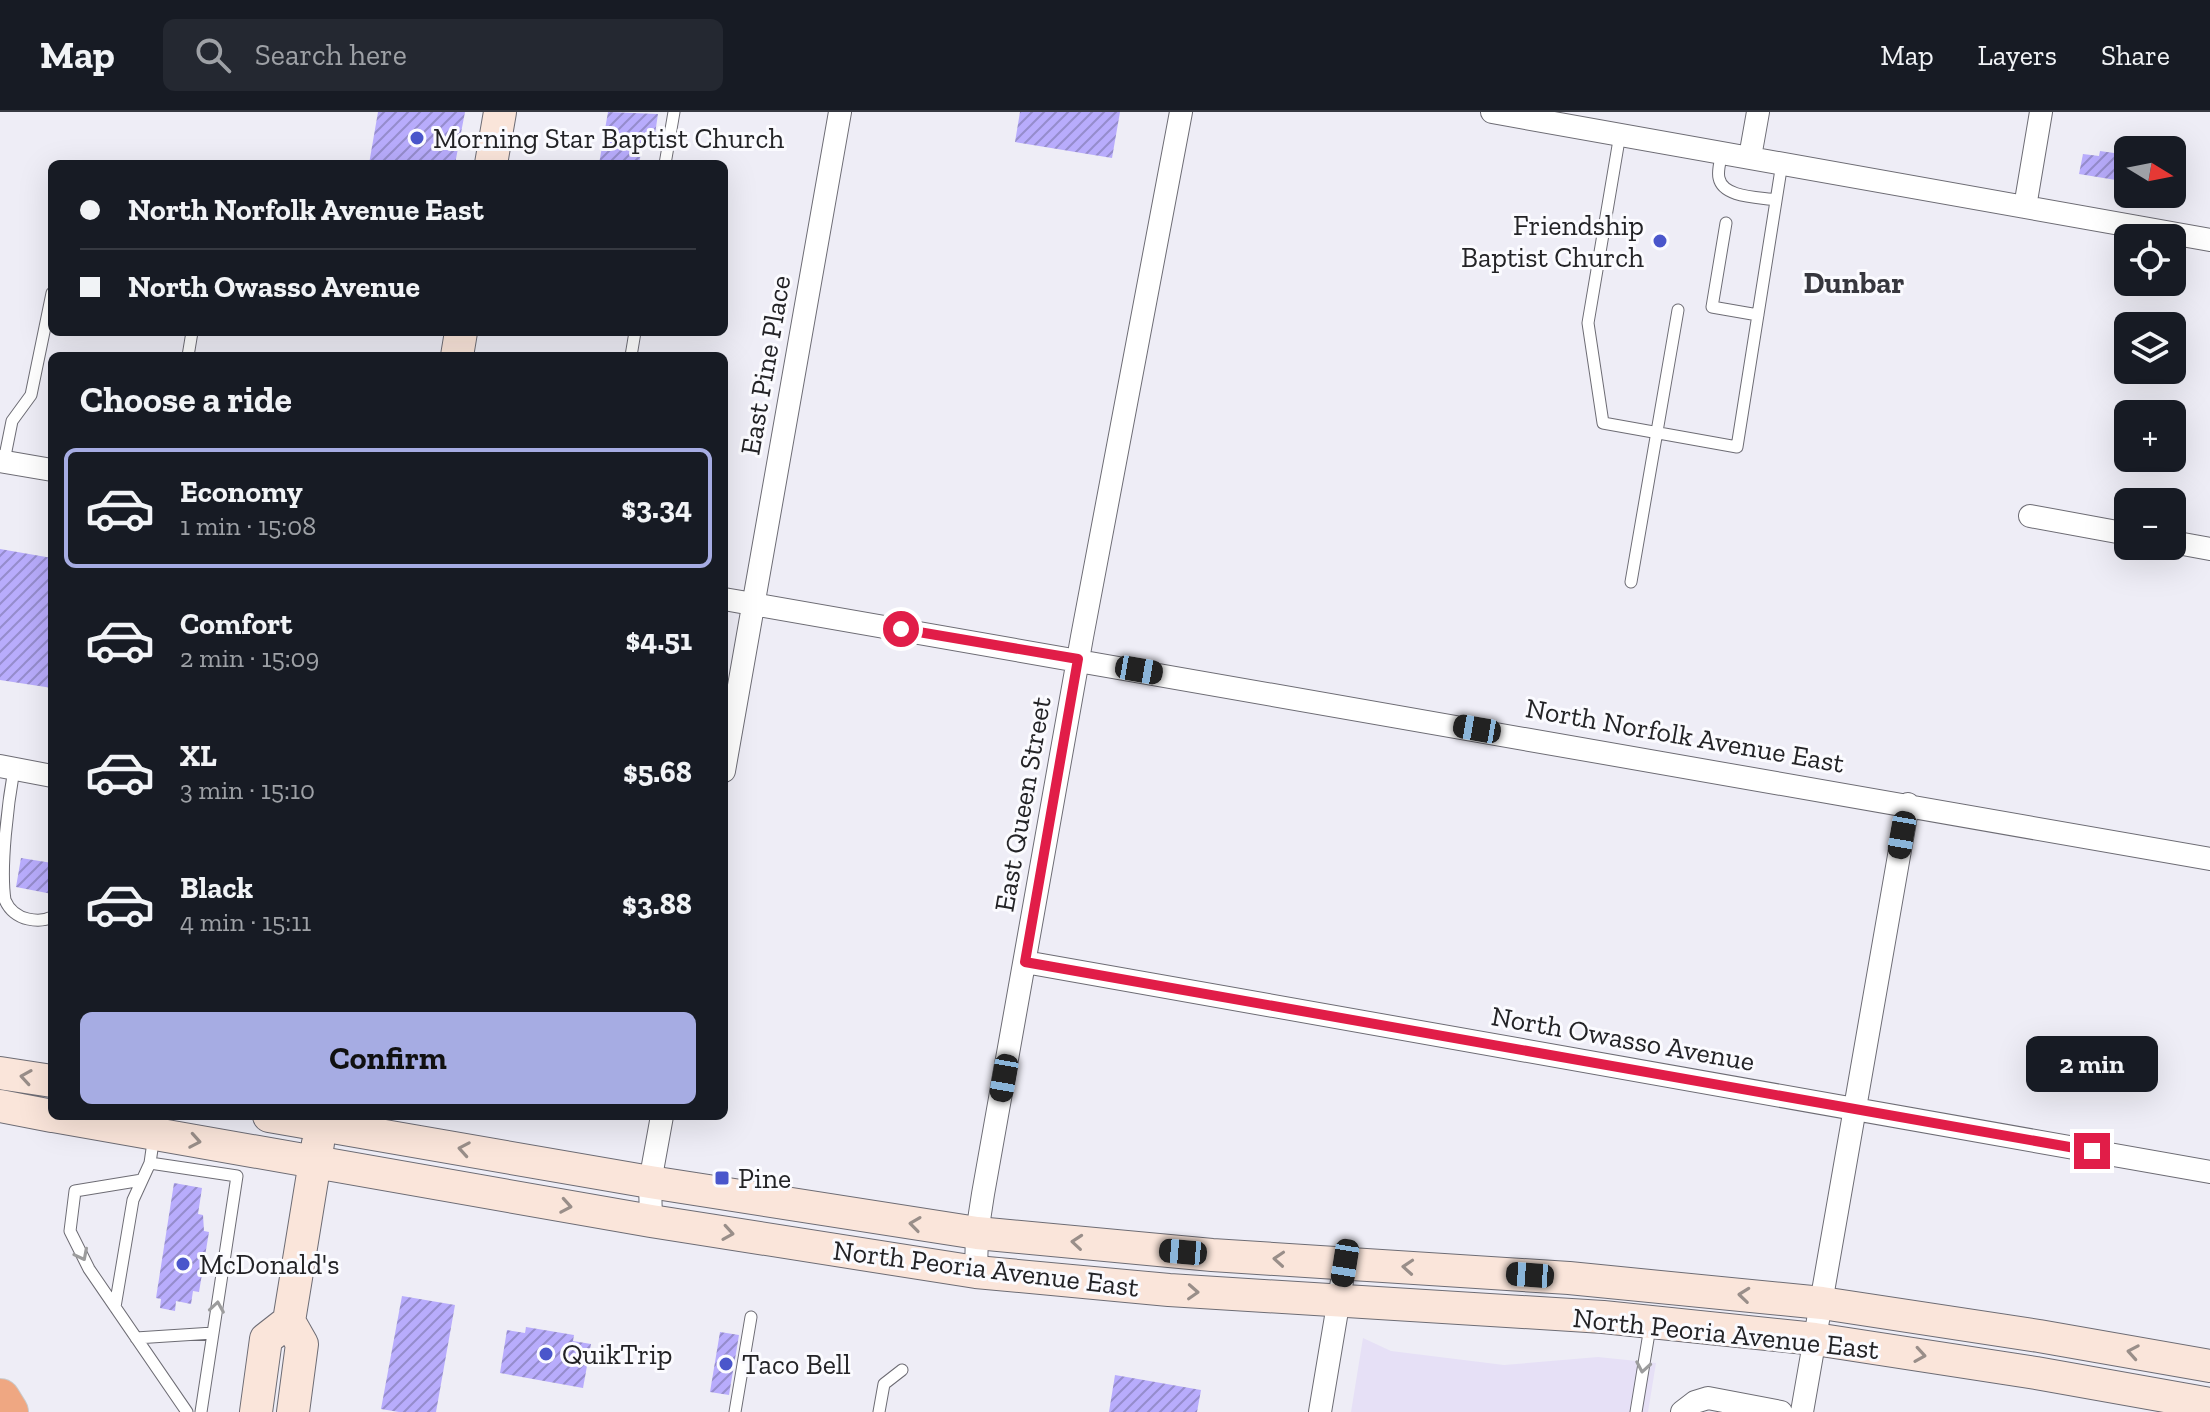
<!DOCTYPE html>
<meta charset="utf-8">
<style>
body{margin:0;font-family:"Zilla Slab",serif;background:#242831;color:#f1f3f6;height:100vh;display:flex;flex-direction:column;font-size:30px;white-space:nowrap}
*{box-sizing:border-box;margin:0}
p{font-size:26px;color:#9ea1a6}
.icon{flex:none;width:44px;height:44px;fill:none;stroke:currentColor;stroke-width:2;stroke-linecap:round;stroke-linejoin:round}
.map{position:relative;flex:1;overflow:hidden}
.side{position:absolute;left:48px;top:240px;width:680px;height:768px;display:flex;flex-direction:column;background:#171b24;border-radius:12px;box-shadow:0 8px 32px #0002}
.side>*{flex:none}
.banner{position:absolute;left:48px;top:48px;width:680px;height:176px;border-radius:12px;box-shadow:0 8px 32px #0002;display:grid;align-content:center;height:176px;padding:0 32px;background:#171b24}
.needle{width:52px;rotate:100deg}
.buttons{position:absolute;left:2114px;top:24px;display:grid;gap:16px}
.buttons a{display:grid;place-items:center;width:72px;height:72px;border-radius:12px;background:#171b24;box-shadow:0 8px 32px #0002;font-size:40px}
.end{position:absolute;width:36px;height:36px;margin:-18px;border:10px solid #e11d48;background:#fff;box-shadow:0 0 0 4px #fff}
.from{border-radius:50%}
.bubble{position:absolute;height:56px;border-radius:12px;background:#171b24;box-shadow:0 8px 32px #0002;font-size:26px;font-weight:800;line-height:56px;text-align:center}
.car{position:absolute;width:24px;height:48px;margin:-24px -12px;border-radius:10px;box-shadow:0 0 6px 2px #0007;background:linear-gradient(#222 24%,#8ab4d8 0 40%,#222 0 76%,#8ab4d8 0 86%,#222 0)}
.banner b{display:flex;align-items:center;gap:28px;height:76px;font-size:30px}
.banner b+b{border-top:2px solid #363941}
.banner i{width:20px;height:20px;background:#f1f3f6}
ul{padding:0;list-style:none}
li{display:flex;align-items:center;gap:24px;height:120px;margin:0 16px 12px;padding:0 16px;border:4px solid transparent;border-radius:12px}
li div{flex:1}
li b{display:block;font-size:30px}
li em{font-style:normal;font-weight:800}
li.selected{border-color:#a6ace3}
li>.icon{width:72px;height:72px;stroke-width:1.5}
h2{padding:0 32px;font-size:36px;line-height:96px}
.button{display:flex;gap:16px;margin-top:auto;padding:16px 32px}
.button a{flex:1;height:92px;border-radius:12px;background:#a6ace3;color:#111;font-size:32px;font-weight:800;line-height:92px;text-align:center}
header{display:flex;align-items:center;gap:48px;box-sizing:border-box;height:112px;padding:0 40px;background:#171b24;border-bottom:2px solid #363941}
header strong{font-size:38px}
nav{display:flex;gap:44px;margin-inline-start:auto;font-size:28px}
.search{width:560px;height:72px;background:#242831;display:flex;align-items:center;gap:20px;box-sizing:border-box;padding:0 28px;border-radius:12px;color:#9ea1a6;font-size:30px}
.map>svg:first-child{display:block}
.commercial{fill:#e6e0f6}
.building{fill:url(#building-hatch)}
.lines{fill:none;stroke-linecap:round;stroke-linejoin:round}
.service-casing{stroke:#6d6c74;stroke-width:13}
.minor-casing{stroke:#6d6c74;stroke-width:24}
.secondary-casing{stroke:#6d6c74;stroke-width:34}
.motorway-casing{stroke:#cacacb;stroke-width:42}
.service{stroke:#fff;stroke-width:11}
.minor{stroke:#fff;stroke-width:22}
.secondary{stroke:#fae5da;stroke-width:32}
.motorway{stroke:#efa782;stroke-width:40}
.oneway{stroke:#998e89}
.oneway2{stroke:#9c9c9d}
.route{stroke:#e11d48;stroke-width:10}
.poi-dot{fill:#4a56cb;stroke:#fbfbff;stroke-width:3}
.labels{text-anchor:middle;stroke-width:6;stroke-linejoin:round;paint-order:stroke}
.poi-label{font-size:28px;fill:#232326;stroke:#fbfbff;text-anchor:start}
.street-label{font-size:28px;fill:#232326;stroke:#fbfbff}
.neighbourhood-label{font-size:30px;font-weight:bold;fill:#37373e;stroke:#fbfbff}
</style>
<header>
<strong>Map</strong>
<div class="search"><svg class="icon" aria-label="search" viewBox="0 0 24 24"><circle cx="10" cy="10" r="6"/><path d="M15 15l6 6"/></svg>Search here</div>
<nav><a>Map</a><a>Layers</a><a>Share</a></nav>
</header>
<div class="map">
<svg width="2210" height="1300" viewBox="0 0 2210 1300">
<defs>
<pattern id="building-hatch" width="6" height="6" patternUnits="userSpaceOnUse" patternTransform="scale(2)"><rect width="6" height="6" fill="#b8acfc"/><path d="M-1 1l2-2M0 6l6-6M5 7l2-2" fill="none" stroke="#958ccc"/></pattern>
</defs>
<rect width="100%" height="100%" fill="#eeedf6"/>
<path class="commercial" d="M1363,1226L1391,1239L1504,1253L1598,1245L1656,1251L1648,1300H1351Z"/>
<path class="building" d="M378,0H465L455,52H369Z
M608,0L658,2L655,22L645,20L639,52H599Z
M1020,0H1120L1112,46L1015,30Z
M2100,39L2128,43V70L2079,62L2083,42L2099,44Z
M0,437L52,446V576L0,568Z
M21,746L52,751V782L16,775Z
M174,1071L202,1076L198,1102L203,1103L204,1119L209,1120L199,1180L193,1179L191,1192L176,1189L175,1199L160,1196L161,1187L156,1186Z
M402,1184L455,1193L436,1300H399L381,1297Z
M526,1215L574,1223L573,1229L591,1232L583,1276L500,1261L507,1218L525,1221Z
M720,1220L739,1223L729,1283L710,1280Z
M1115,1263L1201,1278L1197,1300H1109Z"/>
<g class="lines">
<g class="service-casing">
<path id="service" d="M1620,22L1588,211L1603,311L1737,335L1782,51
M1722,40C1721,47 1717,58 1719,66C1723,86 1759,85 1776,88
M665,52L674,0
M1726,111L1712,195L1758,203
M188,244L192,220
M631,244L635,220
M4,349L12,309L31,283L52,181
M1631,470L1678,198
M14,657C8,691 0,755 5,788C9,798 18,805 28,807C37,809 44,809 52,805
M150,1051L237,1064L201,1300
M142,1068L75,1079L70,1119L89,1157L187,1300
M115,1195L133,1088L150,1051L154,1023
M136,1226L213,1221
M735,1300L751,1205
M879,1300L884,1272L902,1258
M1636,1300L1650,1215"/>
</g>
<g class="minor-casing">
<path id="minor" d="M1492,0L2210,128
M1750,45L1758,0
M2025,95L2041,0
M0,349L52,358
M2030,404L2128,422
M2172,430L2210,437
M724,487L2210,747
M0,654L52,664
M724,659L840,0
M1025,850L2210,1060
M651,1109L650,1070L662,1004
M976,1160L977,1121L983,1082L1082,525L1181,0
M1320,1300L1345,1151
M1682,1300L1695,1290L1708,1286L1781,1300
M1802,1300L1908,692"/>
</g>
<g class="secondary-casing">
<path id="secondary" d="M491,52L500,0
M457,244L461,220
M0,961L52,969
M0,994L52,1004
M53,1004L651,1109L976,1160L1169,1178L1603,1205L1815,1227L2036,1261L2210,1292
M269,1004L650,1070L977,1121L1212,1143L1569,1166L1822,1191L2039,1224L2210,1254
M256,1300L266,1227L289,1209
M293,1300L302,1232L289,1209L318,1031"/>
</g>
<g class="motorway-casing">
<path id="motorway" d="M0,1287L8,1300"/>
</g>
<use href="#service" class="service"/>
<use href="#minor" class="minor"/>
<use href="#secondary" class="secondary"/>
<use href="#motorway" class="motorway"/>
</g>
<defs><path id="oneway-chevron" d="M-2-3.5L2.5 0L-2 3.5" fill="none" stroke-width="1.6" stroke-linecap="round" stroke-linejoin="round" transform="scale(2)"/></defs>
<g class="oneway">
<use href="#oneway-chevron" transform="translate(26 965) rotate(-171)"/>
<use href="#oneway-chevron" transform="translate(195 1029) rotate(10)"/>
<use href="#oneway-chevron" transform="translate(464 1037) rotate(-170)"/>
<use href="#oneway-chevron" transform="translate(566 1094) rotate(10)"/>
<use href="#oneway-chevron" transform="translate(915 1112) rotate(-172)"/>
<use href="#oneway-chevron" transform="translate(728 1121) rotate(9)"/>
<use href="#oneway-chevron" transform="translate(1077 1130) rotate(-175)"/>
<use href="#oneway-chevron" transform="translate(1279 1147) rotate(-176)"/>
<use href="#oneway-chevron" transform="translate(1408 1155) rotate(-176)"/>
<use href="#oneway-chevron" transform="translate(1193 1180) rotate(3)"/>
<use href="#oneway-chevron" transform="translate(1744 1183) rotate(-174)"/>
<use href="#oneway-chevron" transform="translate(2133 1240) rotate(-170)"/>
<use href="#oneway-chevron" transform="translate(1920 1243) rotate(9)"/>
</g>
<g class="oneway2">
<use href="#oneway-chevron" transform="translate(82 1143) rotate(63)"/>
<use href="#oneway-chevron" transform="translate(217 1195) rotate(-81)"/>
<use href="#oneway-chevron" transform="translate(1643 1255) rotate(100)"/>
</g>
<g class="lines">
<path class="route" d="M901,517L1078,547L1025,850L2092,1039"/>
</g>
<g class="poi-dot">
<circle cx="417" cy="26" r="8"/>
<circle cx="1660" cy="129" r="8"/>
<rect x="714" y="1058" width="16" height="16" rx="4"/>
<circle cx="183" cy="1152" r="8"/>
<circle cx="546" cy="1242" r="8"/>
<circle cx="726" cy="1252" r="8"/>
</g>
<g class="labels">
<g class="poi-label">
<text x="433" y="36">Morning Star Baptist Church</text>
<text x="1644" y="123" text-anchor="end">Friendship<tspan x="1644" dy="32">Baptist Church</tspan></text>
<text x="738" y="1076">Pine</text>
<text x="199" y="1162">McDonald's</text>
<text x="562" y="1252">QuikTrip</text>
<text x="742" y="1262">Taco Bell</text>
</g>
<g class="street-label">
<text transform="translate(765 253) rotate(-80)" y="10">East Pine Place</text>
<text transform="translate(1685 623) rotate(10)" y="10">North Norfolk Avenue East</text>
<text transform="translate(1022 692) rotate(-80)" y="10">East Queen Street</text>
<text transform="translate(1623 926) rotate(10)" y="10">North Owasso Avenue</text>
<text transform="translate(986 1156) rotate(7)" y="10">North Peoria Avenue East</text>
<text transform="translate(1726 1221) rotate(6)" y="10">North Peoria Avenue East</text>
</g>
<g class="neighbourhood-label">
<text x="1854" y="181">Dunbar</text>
</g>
</g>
</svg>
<div class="buttons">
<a><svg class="needle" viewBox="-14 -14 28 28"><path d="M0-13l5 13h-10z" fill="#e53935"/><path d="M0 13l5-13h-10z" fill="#9ea1a6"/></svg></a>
<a><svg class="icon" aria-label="locate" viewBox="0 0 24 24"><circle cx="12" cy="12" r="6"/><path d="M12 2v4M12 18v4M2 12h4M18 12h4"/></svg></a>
<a><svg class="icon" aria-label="layers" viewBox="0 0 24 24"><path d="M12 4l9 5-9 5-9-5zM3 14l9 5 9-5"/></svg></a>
<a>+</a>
<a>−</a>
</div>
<i class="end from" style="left:901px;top:517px"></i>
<i class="end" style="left:2092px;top:1039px"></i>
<div class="bubble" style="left:2026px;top:924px;width:132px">2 min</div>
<i class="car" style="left:1139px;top:558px;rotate:100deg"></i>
<i class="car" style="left:1477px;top:617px;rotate:280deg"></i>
<i class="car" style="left:1902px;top:723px;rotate:190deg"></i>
<i class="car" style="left:1004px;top:966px;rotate:190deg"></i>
<i class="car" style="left:1183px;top:1140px;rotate:275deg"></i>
<i class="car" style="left:1345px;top:1151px;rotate:189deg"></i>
<i class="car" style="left:1530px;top:1163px;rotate:274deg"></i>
<div class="banner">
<b><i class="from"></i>North Norfolk Avenue East</b>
<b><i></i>North Owasso Avenue</b>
</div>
<section class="side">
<h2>Choose a ride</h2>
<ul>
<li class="selected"><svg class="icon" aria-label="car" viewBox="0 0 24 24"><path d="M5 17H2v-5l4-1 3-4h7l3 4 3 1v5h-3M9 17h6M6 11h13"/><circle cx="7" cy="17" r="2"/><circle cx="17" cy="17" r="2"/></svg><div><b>Economy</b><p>1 min · 15:08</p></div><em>$3.34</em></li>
<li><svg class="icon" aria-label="car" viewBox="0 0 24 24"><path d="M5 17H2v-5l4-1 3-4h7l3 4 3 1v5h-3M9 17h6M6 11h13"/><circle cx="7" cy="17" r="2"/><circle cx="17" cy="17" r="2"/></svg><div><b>Comfort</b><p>2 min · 15:09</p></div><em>$4.51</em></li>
<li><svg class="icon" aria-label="car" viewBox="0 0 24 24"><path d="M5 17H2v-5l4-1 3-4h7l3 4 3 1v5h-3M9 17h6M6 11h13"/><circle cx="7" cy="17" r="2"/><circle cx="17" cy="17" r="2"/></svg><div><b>XL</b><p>3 min · 15:10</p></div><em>$5.68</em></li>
<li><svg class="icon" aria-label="car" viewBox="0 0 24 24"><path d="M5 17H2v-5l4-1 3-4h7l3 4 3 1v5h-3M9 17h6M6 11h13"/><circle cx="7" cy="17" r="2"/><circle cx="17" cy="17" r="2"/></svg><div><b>Black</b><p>4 min · 15:11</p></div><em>$3.88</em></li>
</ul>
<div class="button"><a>Confirm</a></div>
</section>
</div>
